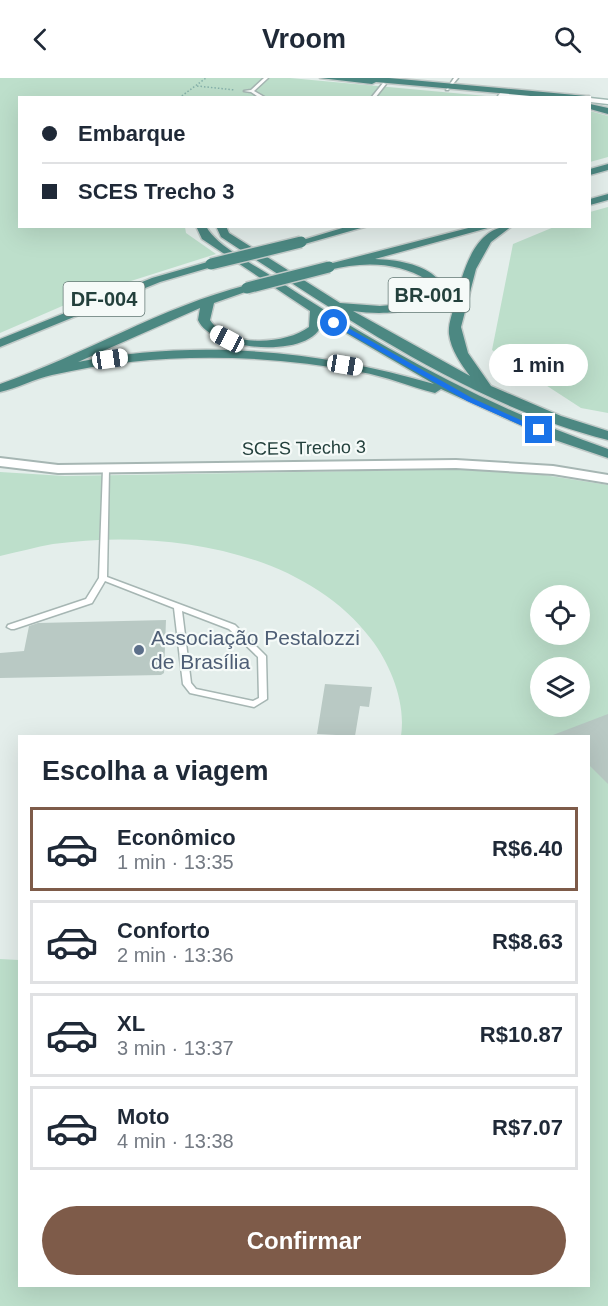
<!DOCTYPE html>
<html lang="pt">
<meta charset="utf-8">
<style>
body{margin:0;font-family:Arial,sans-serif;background:#f6f6f7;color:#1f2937;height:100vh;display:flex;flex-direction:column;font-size:22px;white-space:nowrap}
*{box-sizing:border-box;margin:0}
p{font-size:20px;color:#747a83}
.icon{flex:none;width:33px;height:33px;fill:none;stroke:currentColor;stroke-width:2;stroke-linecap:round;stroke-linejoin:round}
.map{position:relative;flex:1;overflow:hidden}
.sheet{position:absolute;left:18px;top:657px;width:572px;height:552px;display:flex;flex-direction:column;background:#fff;border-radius:0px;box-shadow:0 6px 24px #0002}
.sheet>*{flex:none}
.banner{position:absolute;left:18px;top:18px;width:573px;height:132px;border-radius:0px;box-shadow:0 6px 24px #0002;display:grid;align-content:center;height:132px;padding:0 24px;background:#fff}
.buttons{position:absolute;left:530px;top:507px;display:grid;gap:12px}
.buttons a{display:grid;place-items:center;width:60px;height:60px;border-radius:50%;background:#fff;box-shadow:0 6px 24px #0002;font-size:30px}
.end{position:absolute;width:27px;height:27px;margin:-14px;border:8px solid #1a73e8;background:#fff;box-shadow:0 0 0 3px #fff}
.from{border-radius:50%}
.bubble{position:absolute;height:42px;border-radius:21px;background:#fff;box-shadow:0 6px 24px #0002;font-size:20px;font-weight:700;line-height:42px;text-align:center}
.car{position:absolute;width:18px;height:36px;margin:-18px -9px;border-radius:8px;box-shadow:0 0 4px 2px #0007;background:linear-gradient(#fff 24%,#345 0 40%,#fff 0 76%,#345 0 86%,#fff 0)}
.banner b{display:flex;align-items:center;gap:21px;height:57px;font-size:22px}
.banner b+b{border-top:2px solid #e0e1e3}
.banner i{width:15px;height:15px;background:#1f2937}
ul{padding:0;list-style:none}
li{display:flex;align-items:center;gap:18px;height:84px;margin:0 12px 9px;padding:0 12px;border:3px solid #e0e1e3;border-radius:0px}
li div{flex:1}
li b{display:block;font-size:22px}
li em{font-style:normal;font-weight:700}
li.active{border-color:#7e5b49}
li>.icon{width:54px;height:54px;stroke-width:1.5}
h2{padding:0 24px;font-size:27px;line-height:72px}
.primary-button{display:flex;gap:12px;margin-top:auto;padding:12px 24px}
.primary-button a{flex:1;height:69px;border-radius:36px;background:#7e5b49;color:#fff;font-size:24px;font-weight:700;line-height:69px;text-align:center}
header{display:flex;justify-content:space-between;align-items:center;height:78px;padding:0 24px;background:#fff;font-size:27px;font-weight:700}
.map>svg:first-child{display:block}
.green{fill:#bddfcb;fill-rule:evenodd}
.building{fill:#b9c9c4}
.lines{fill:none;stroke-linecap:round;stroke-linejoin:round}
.service-casing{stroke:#a6b6b3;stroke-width:3}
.minor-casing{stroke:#a6b6b3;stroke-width:4}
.secondary-casing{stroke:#a3bab5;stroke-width:3}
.trunk-casing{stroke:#c1cac8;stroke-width:3}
.path{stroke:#85b1aa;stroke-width:1.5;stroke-dasharray:1.5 2;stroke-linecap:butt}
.service{fill:#fff;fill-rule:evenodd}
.minor{fill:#fff;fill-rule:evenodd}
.secondary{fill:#fff;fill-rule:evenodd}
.trunk{fill:#4c8882;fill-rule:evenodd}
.trunk-bridge-casing{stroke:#c1cac8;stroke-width:14;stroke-linecap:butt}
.trunk-bridge{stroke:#4c8882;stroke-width:11}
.route{fill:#1a73e8}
.service-dot{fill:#5c6f8a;stroke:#f5faf8;stroke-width:2}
.labels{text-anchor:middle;stroke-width:4.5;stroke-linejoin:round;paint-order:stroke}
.far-street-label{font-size:18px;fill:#23403c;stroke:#f5faf8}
.shield{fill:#f5faf8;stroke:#627874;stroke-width:1.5}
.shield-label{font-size:20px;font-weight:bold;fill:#23403c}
.service-label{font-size:21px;fill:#4e5e75;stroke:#f5faf8;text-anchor:start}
</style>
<header><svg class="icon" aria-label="back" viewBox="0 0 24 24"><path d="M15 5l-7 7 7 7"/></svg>Vroom<svg class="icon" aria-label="search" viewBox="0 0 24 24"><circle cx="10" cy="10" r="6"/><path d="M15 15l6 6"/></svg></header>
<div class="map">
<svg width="608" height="1228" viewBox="0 0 608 1228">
<rect width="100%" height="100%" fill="#e4eeeb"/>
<path class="green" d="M0,0H290L497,19L20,20V148L185,149L186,155L216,176L90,216L0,255Z
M590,33L608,38V79L590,84Z
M608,129V335L581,330L492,272L513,166L554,149L590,148V134Z
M415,392H512L608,407V1228H0V881L19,882L20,1208H588V658H401C406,625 391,587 371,561C302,470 160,451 53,466C36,469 18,474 0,478V394L65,398ZM540,518H579V556H540ZM540,590H579V628H540Z"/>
<path class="building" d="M166,542L164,595L161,597L0,600V575L24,573L29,548L38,545Z
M325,606L372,609L369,629L360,628L355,658L317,656Z
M608,636V706L588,686V658L553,657Z"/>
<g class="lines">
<g class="service-casing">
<path id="service" d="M264,0H268L254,13L266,20H260L251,14L244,13L251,12Z
M454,0H458L448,12H446Z
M383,5L386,6L375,20H371Z
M106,389L109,391L107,499L235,547L266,578L267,621L254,629L190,615L183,606L174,530L105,503L92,525L14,551H11L7,549L8,547L86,521L99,500L103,391ZM182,533L229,551L258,579L259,620L253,623L196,611L191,605Z"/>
</g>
<g class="minor-casing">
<path id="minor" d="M0,380L58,387L456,382L553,388L608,397V405L553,396L456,390L58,395L0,388Z"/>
</g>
<g class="secondary-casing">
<path id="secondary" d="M501,14L547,18L551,20L498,18Z
M590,20L608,22V26L590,24Z"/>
</g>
<g class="trunk-casing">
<path id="trunk" d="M320,0H389L586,18H589L590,20H553L376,4L372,6Z
M590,26L608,30V36L590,31Z
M608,86V92L590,97V91Z
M608,116V122L590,127V121Z
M196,148H206C215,167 253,186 271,198C378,268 487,329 608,371V380L549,360L441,311L435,315C410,309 386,298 360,294C259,275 153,274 52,297C34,301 18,310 0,314V306C84,277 161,229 247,207L253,210L251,212L214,225L210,242C228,270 285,267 309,249L310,233L202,161ZM200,230L198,242C213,276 322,281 322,241L434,306C319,272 196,261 78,284Z
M216,148H226L229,155L340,225L380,228L402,226L421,217L427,210V202C397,183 361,184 329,192L323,189L325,187L476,148H495L375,181C396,182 422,185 438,201L439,211C418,237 383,237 353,233L470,298C461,286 451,272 449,256C448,245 453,235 455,224C463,194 474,148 512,148L491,164L476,191L461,249L468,275L491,308L561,338L608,353V362C472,328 338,235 221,159Z
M349,148H368L301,167L296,164Z
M211,183L216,186L215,188L160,204L0,269V261L152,200Z"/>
</g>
<path class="path" d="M197,8L235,12
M179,20L206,0"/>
<use href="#service" class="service"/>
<use href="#minor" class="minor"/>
<use href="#secondary" class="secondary"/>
<use href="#trunk" class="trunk"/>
<g class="trunk-bridge-casing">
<path id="trunk-bridge" d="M211,186L301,164
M247,210L329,189"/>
</g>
<use href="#trunk-bridge" class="trunk-bridge"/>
</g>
<path class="route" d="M332,243H336L472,320L543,352L536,354L467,323L332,246Z"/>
<circle class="service-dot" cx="139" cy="572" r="6"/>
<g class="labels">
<g class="far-street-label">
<text transform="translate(304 370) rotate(-1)" y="6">SCES Trecho 3</text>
</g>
<g class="shield">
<rect x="388.5" y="200" width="81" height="34" rx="4.5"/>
<rect x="63.5" y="204" width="81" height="34" rx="4.5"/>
</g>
<g class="shield-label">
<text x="429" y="224">BR-001</text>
<text x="104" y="228">DF-004</text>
</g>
<g class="service-label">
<text x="151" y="567">Associação Pestalozzi<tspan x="151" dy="24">de Brasília</tspan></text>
</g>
</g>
</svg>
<div class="buttons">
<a><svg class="icon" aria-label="locate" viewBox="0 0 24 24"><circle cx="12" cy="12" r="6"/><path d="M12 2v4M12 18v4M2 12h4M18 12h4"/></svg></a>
<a><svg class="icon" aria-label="layers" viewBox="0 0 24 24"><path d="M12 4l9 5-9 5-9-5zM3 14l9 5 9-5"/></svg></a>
</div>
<i class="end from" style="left:334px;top:245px"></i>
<i class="end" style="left:539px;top:352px"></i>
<div class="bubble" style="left:489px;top:266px;width:99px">1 min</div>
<i class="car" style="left:227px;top:261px;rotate:298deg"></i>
<i class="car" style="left:110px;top:281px;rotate:82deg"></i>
<i class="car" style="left:345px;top:287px;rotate:99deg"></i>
<div class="banner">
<b><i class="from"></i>Embarque</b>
<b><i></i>SCES Trecho 3</b>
</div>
<section class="sheet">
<h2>Escolha a viagem</h2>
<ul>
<li class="active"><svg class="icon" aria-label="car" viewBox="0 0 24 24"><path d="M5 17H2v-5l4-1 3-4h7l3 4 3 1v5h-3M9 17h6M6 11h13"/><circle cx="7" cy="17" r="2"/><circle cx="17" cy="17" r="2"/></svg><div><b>Econômico</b><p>1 min · 13:35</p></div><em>R$6.40</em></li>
<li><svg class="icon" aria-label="car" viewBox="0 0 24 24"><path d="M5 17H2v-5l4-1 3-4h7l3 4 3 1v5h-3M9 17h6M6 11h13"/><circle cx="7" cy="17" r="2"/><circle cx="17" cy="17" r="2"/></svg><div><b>Conforto</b><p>2 min · 13:36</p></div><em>R$8.63</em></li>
<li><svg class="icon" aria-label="car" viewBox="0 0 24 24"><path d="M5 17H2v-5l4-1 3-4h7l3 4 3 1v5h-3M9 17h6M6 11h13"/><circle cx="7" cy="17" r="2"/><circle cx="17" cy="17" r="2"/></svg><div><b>XL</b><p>3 min · 13:37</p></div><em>R$10.87</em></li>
<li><svg class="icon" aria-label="car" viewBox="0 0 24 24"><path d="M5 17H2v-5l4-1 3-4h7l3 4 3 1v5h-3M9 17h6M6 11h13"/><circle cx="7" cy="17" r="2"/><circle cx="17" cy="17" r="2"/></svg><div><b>Moto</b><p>4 min · 13:38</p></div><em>R$7.07</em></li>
</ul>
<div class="primary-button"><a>Confirmar</a></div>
</section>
</div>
